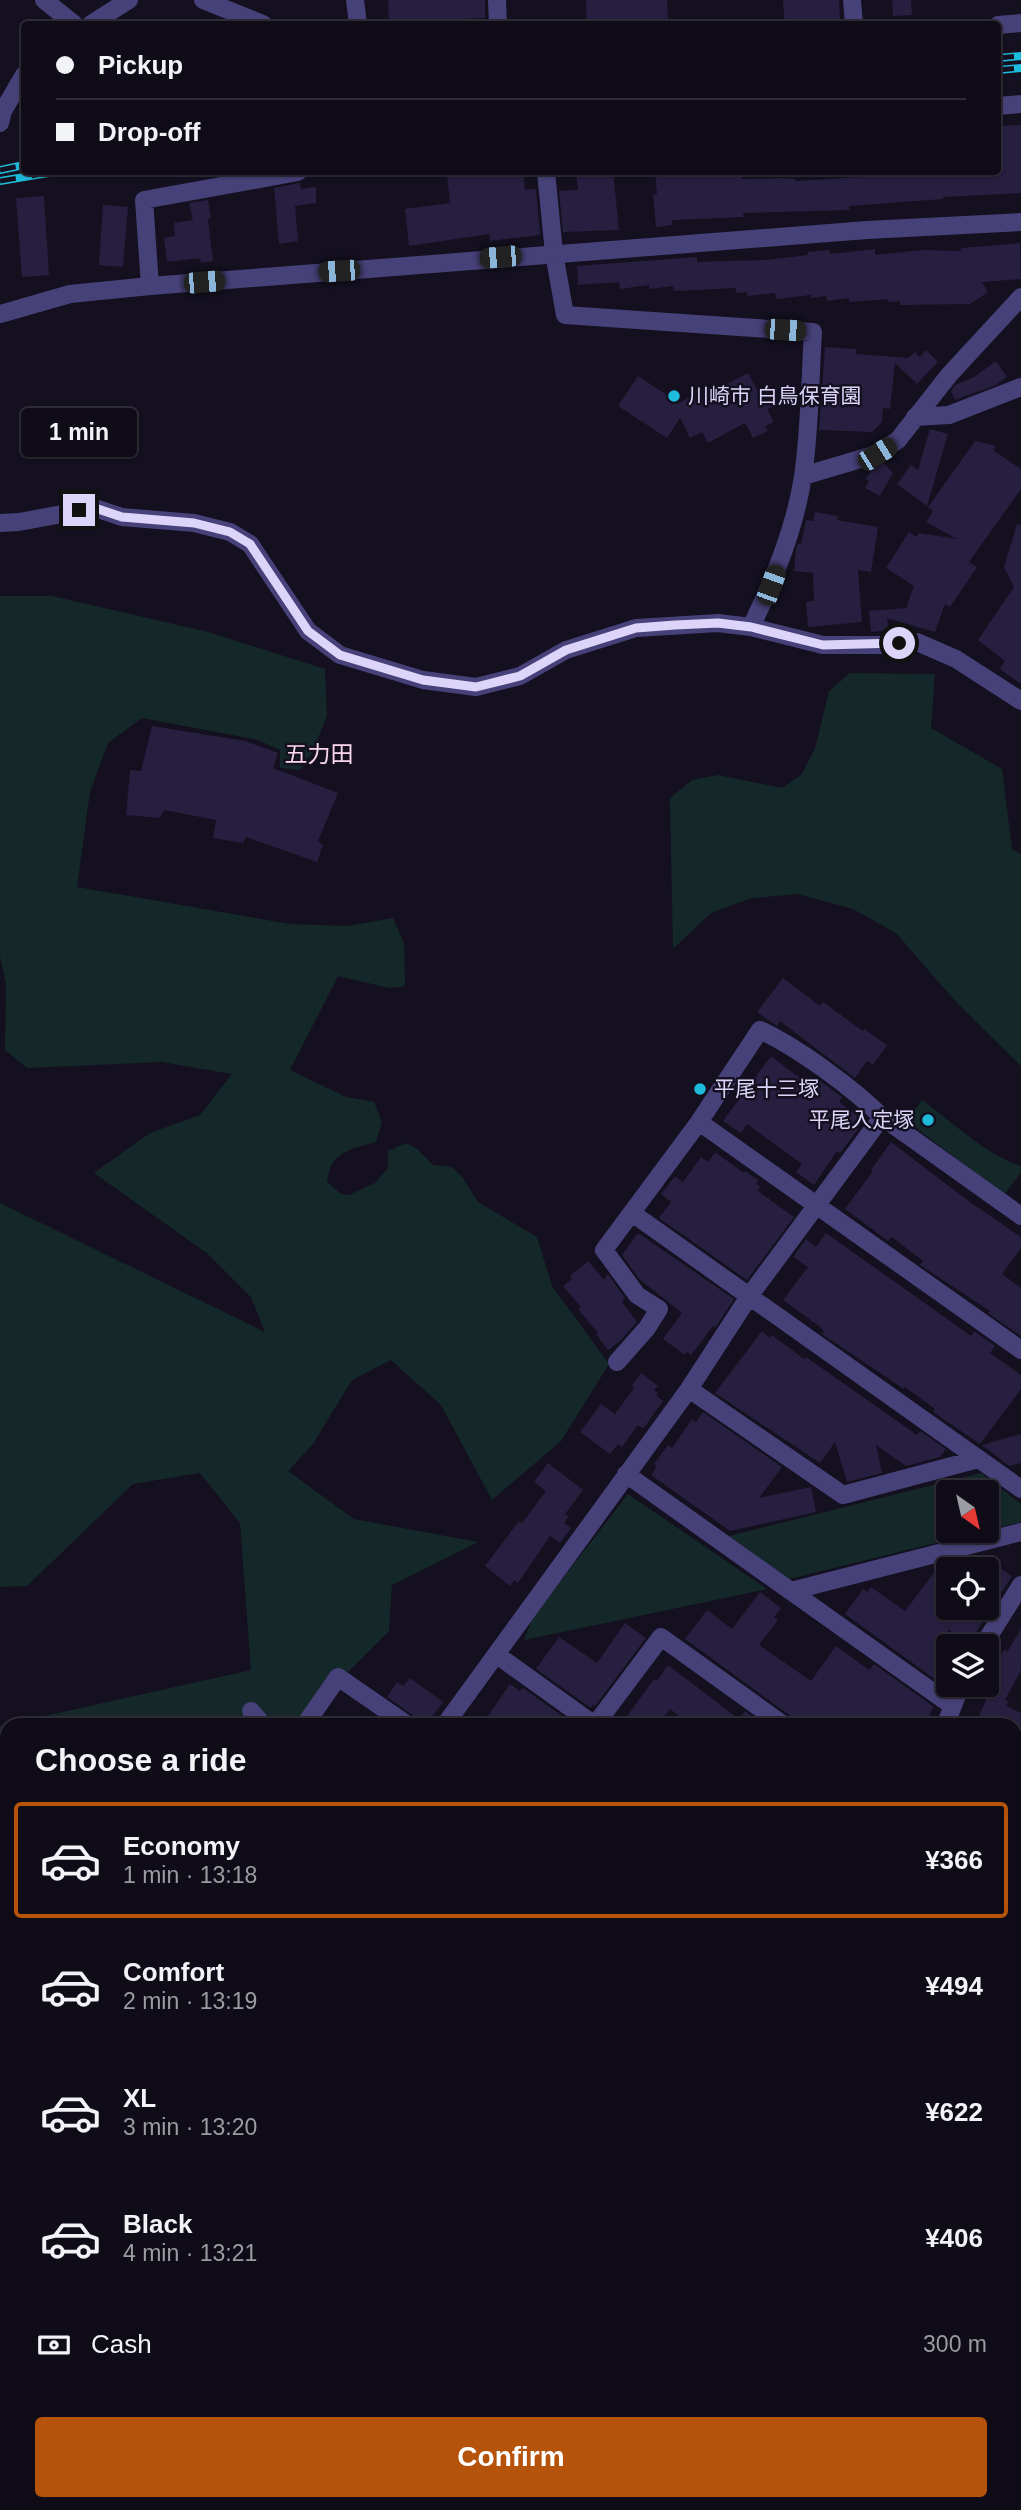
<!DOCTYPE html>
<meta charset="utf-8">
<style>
body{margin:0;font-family:Arial,"Noto Sans JP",sans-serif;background:#1d1a25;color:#f1f3f6;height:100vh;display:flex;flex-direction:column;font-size:26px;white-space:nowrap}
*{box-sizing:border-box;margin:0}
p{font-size:23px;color:#9b9ba2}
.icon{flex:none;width:38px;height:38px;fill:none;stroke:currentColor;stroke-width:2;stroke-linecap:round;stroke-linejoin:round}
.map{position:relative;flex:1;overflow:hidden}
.panel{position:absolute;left:0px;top:1718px;width:1022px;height:793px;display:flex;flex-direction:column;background:#0f0c18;border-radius:21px 21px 0 0;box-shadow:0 2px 5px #0004,0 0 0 2px #2f2c37}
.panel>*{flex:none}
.hud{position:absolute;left:21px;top:21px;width:980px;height:154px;border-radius:7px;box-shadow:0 2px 5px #0004,0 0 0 2px #2f2c37;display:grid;align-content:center;height:154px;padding:0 35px;background:#0f0c18}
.needle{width:46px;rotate:146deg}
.controls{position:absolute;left:936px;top:1480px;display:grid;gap:14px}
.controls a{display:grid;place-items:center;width:63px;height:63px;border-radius:7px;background:#0f0c18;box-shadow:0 2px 5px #0004,0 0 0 2px #2f2c37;font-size:35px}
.end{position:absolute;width:32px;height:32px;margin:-16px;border:9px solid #dcd5f9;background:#111;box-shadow:0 0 0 4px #111}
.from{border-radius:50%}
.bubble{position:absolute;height:49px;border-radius:7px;background:#0f0c18;box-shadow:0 2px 5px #0004,0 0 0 2px #2f2c37;font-size:23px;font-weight:700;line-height:49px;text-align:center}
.car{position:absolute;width:21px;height:42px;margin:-21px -10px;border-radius:9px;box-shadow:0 0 5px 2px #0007;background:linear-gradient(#222 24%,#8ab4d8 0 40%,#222 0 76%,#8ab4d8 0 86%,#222 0)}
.hud b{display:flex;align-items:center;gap:24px;height:66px;font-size:26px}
.hud b+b{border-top:2px solid #2f2c37}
.hud i{width:18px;height:18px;background:#f1f3f6}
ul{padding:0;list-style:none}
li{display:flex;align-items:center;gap:21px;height:116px;margin:0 14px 10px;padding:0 21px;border:4px solid transparent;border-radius:7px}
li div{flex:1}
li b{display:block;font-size:26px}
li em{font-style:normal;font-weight:700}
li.current{border-color:#b45309}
li>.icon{width:63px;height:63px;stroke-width:1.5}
h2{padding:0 35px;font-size:32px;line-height:84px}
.pay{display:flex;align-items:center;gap:18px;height:77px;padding:0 35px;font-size:26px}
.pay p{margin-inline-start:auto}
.action{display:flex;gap:14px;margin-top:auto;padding:14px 35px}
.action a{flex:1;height:80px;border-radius:7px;background:#b45309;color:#fff;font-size:28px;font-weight:700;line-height:80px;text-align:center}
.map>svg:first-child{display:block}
.green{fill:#142829}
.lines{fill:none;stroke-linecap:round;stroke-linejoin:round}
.stream{stroke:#162544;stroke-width:6}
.building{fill:#271f3f}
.minor{stroke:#474179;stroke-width:18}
.tertiary{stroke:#474179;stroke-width:18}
.rail-casing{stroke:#1ebcdc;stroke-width:8}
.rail{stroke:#141020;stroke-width:5;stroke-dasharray:16;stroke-linecap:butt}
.route{stroke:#dcd5f9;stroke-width:9}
.poi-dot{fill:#1ebcdc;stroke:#141020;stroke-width:2.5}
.labels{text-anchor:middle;stroke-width:5;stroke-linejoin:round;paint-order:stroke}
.poi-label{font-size:21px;fill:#dcd5f9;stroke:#141020;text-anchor:start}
.neighbourhood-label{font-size:23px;fill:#fad7ea;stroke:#141020}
</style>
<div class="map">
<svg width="1021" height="2510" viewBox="0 0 1021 2510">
<rect width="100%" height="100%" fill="#141020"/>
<path class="green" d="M0,596H52L208,632L325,669L327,716L312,753L300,770L280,768V750L258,740L142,718L108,743L90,792L77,887L290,924L347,926L393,918L404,943L405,986L389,988L338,976L290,1070L346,1097L374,1102L382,1122L376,1142C350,1149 330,1152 327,1182L341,1194L349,1195L375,1183L388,1168V1151L406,1143L417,1149L433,1165L452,1167L463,1178L478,1202L537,1237L552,1286L609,1364L561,1441L492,1500L441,1405L391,1360L352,1380L313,1444L288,1471L354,1519L478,1542L392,1585L389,1631L346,1674L302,1725H248L239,1718L231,1726H7V1869L0,1859V1726L251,1670L240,1523L200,1473L133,1484L27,1586L0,1587V1203L265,1332L251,1297L208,1254L94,1173L150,1133L200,1115L232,1074L162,1062L27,1068L5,1050L6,984L0,956Z
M850,673L935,674L931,728L1002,769L1012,849L1021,854V1066L957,1003L896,933L853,909L798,894L752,898L711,913L673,949L670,798L692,780L718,775L782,788L801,775L815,749L829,691Z
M922,1100C954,1123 983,1153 1021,1166V1172L1004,1195L907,1121Z
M981,1473L1021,1504V1522L987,1530V1493H948V1531H984L789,1579L729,1536Z
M628,1494L767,1589L524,1640L533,1617Z
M465,2504H665V2510H460Z"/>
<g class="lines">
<path class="stream" d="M0,2456L7,2450"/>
</g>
<path class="building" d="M388,0H485V18L414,21V24H389Z
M586,0H667L668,21L587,24Z
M783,0H839L840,23L785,24Z
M892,0H911L912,15L893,16Z
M1021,125V193L943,197V199L849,206V210L743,213L744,217L672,220V225L656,227L653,194H657L655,172H741L742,179L784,178L795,179L796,181L874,176V172H998V126Z
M480,172H523L525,190L536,189L540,235L490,241L489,234L409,246L405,209L450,203L447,175Z
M576,172H613L619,230L563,232L559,191L578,190Z
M300,183L301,189L316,187V203L295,206L298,241L279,244L274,188Z
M44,196L49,275L22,277L16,198Z
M208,200L211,218L208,219L213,261L201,263L200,258L167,262L164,238L175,236L174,223L193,220L189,203Z
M103,205L128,207L123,267L99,265Z
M1020,243L1021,279L982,282L988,292L970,304L900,305V301L888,302V299L849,302V298L827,301L826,296L811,298V295L776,299L775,293L747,296V292L736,293V288L674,291L673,286L649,289V285L620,289L619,282L578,285L577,266L697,257V262L766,260L808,255V252L829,250L830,254L875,249V255L922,250L962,251L961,248Z
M825,347L856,349V354L908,358L915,352L920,357L926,350L938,362L917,384L895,363L890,409L883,408L882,422L872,432L819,430Z
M996,361L1007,377L996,385L955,400L951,391L955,385L974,377Z
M748,373L760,395L764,393L772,407L767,409L774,422L765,426L768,431L753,438L745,423L708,443L702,432L690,438L680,418L667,438L618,406L638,376L679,403L699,392L702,397Z
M930,429L948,434L927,506L897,484L911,465L918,470Z
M975,441L996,446L993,450L1021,469V489L969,562L977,567L950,607L945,604L935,632L887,618L889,630L871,632L869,612L867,611L906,608L914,586L886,568L909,532L916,537L919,533L957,539L926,522L933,511L928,507Z
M884,463L893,473L880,496L865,488L869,481L866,479L873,467Z
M815,512L838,516L837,520L878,527L871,572L858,570L862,622L808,627L806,602L814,601L813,573L794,571L796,550L798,544H801L806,520L813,521Z
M1017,524L1021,525V684L1000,669L1005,661L978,640L1014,587L1004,567Z
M152,726L245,741L278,753L273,768L338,793L318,841L323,845L317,862L246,837L243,843L213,838L216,820L164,810L160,818L126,815L130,770L141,771Z
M783,978L820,1006L823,1002L863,1031L864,1029L887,1045L873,1065L867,1061L855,1078L780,1021L777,1026L757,1012Z
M771,1056L809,1085L811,1083L815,1086L819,1080L842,1097L839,1102L861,1118L855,1125L859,1128L840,1153L837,1151L814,1185L796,1172L802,1164L747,1124L741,1133L723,1121Z
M891,1142L967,1200L1021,1237V1248L1002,1274L1021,1288V1336L988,1313L990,1311L920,1265L923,1261L892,1237L888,1241L845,1209L873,1171L871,1170Z
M715,1152L744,1173L745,1171L758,1180L756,1183L760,1187L758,1191L794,1217L747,1280L659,1218L671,1202L661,1194L675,1176L683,1182L701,1157L708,1162Z
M638,1233L734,1299L715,1328L713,1326L691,1355L687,1352L685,1355L663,1339L682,1313L639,1279L622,1255Z
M826,1233L971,1336L974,1331L995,1346L990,1353L1021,1375V1389L980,1444L933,1412L935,1409L905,1387L904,1389L822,1334L824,1331L819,1326L783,1300L808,1267L793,1257L806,1239L816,1247Z
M588,1261L604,1280L608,1274L625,1298L622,1302L637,1322L620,1341L608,1350L596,1334L598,1333L578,1309L581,1307L563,1286L572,1279L570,1276Z
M762,1331L770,1338L772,1335L804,1359L806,1357L917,1435L920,1431L946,1449L940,1457L906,1466L876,1445L882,1473L847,1482L835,1442L820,1463L715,1393Z
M641,1373L658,1386L654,1390L658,1393L656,1395L663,1401L643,1429L638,1425L622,1447L618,1444L610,1454L580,1432L601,1404L615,1414L634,1388L632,1386Z
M703,1412L782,1467L759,1498L811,1487L816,1512L730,1531L651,1475L657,1466L654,1464L668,1445L672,1448L692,1419L696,1422Z
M1021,1434V1463L1009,1466L982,1445Z
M548,1463L583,1490L565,1514L569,1516L564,1523L571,1528L560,1543L550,1536L518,1583L514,1580L510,1586L485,1566L519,1521L522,1523L546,1491L534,1482Z
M987,1560L1012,1576L969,1643L948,1629L947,1688L845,1614L863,1589L867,1592L871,1587L905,1611L934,1573L948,1584V1608H987Z
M760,1592L781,1608L774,1617L778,1620L759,1645L811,1681L836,1646L869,1670L874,1664L934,1707L929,1714L936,1719L934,1726H796L792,1717L685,1639L707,1610L732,1629Z
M625,1623L646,1638L595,1706L593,1704L591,1708L536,1669L559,1637L597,1663Z
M1021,1629V1670L1005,1700L1009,1701L1006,1706L1021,1713V1726H994L978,1718L993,1684L990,1683L996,1673L992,1671L1004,1650L1007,1652Z
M668,1665L739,1719L745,1711L765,1726H692L670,1709L658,1726H620L654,1679L657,1681Z
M410,1678L443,1702L425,1726H420L415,1717L387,1697L397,1682L403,1686Z
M510,1684L520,1691L523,1688L576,1726H481Z"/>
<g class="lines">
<path class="minor" d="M44,0L74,24
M203,0L263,24
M355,0L358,24
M497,0L498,24
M852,0L854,24
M998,106L1021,104
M546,172L554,253L565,315L813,332C810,379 810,429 803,476C795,529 774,579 751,627L823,645H881L917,642L956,659L1021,701
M150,286L144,200L298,172
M915,417L949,415L1021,387
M803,476L877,454L898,440L949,375L1021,297
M0,523L19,522L95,508L122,517L194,523L230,532L250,544L308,631L340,655L423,680L476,687L520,676L566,650L636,628L718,623L751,627
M882,1117C853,1088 797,1047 760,1030L699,1122L1021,1350
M632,1213L1021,1489
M617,1362L647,1328L659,1309L637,1295L604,1250L699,1122
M689,1389L843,1495L978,1459
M626,1474L951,1705
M791,1591L1021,1532
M982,1647L1021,1585
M497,1655L596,1726
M251,1711L264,1726
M595,1725L661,1637L785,1726
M304,1726L338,1677L409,1726
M444,1726L689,1389L750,1295L882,1117L1021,1216
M945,1726L961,1685
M0,1980L7,1988
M0,2016L7,2010
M0,2044L2,2046
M0,2134L7,2128
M0,2256L7,2260
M0,2323L7,2319
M148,2504L156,2510
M255,2504L263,2510
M677,2504L678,2510
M20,2510L26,2504
M98,2510L101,2504
M201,2510L204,2504"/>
<path class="tertiary" d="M91,24L129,0
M998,25L1021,23
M0,123L3,111L24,75
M0,314L70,294L150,286L867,230L1021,222
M1015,1965L1021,1918
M943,2510L944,2504"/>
<g class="rail-casing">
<path id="rail" d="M998,58L1021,56
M998,70L1021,68
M0,170L24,165
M0,181L54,172"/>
</g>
<use href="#rail" class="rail"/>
</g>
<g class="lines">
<path class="route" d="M79,510L95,508L122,517L194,523L230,532L250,544L308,631L340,655L423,680L476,687L520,676L566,650L636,628L675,625L718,623L751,627L823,645L899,643"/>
</g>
<g class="poi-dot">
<circle cx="674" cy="396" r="7"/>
<circle cx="700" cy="1089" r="7"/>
<circle cx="928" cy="1120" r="7"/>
</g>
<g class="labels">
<g class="poi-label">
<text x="688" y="403">川崎市 白鳥保育園</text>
<text x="714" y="1096">平尾十三塚</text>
<text x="914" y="1127" text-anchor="end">平尾入定塚</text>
</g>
<g class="neighbourhood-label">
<text x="319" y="762">五力田</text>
</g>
</g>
</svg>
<div class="controls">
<a><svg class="needle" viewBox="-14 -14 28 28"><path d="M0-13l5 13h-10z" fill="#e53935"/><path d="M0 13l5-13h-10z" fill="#9b9ba2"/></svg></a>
<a><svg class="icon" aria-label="locate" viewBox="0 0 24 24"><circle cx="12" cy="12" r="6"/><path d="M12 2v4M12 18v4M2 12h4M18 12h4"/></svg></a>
<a><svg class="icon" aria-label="layers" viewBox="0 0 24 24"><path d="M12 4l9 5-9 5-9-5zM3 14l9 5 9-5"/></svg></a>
</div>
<i class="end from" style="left:899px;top:643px"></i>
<i class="end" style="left:79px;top:510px"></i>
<div class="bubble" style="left:21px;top:408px;width:116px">1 min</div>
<i class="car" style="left:500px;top:257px;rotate:265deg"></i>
<i class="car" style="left:339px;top:271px;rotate:266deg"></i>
<i class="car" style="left:204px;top:282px;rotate:85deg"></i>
<i class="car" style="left:785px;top:330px;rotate:94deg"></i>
<i class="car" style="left:877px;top:454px;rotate:58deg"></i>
<i class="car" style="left:771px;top:585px;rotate:20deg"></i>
<div class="hud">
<b><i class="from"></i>Pickup</b>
<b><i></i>Drop-off</b>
</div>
<section class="panel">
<h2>Choose a ride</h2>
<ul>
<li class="current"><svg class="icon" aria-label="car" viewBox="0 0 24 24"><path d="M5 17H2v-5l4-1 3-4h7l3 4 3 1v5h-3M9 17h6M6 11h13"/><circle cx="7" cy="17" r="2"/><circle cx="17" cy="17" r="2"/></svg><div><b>Economy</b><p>1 min · 13:18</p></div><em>¥366</em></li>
<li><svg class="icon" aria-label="car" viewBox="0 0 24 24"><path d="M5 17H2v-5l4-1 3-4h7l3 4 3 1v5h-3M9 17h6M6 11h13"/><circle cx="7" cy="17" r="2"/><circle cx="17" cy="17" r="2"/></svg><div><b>Comfort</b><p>2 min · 13:19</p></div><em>¥494</em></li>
<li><svg class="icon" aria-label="car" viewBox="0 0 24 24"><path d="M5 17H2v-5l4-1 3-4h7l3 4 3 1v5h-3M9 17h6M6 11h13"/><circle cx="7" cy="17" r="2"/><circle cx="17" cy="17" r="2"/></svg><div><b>XL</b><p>3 min · 13:20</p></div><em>¥622</em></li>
<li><svg class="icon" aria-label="car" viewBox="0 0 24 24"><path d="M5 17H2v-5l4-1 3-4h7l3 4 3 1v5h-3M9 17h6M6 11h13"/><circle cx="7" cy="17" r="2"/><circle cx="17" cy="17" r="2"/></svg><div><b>Black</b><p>4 min · 13:21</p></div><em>¥406</em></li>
</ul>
<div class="pay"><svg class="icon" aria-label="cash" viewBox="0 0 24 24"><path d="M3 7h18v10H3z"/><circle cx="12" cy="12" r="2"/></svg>Cash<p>300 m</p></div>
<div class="action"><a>Confirm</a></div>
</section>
</div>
